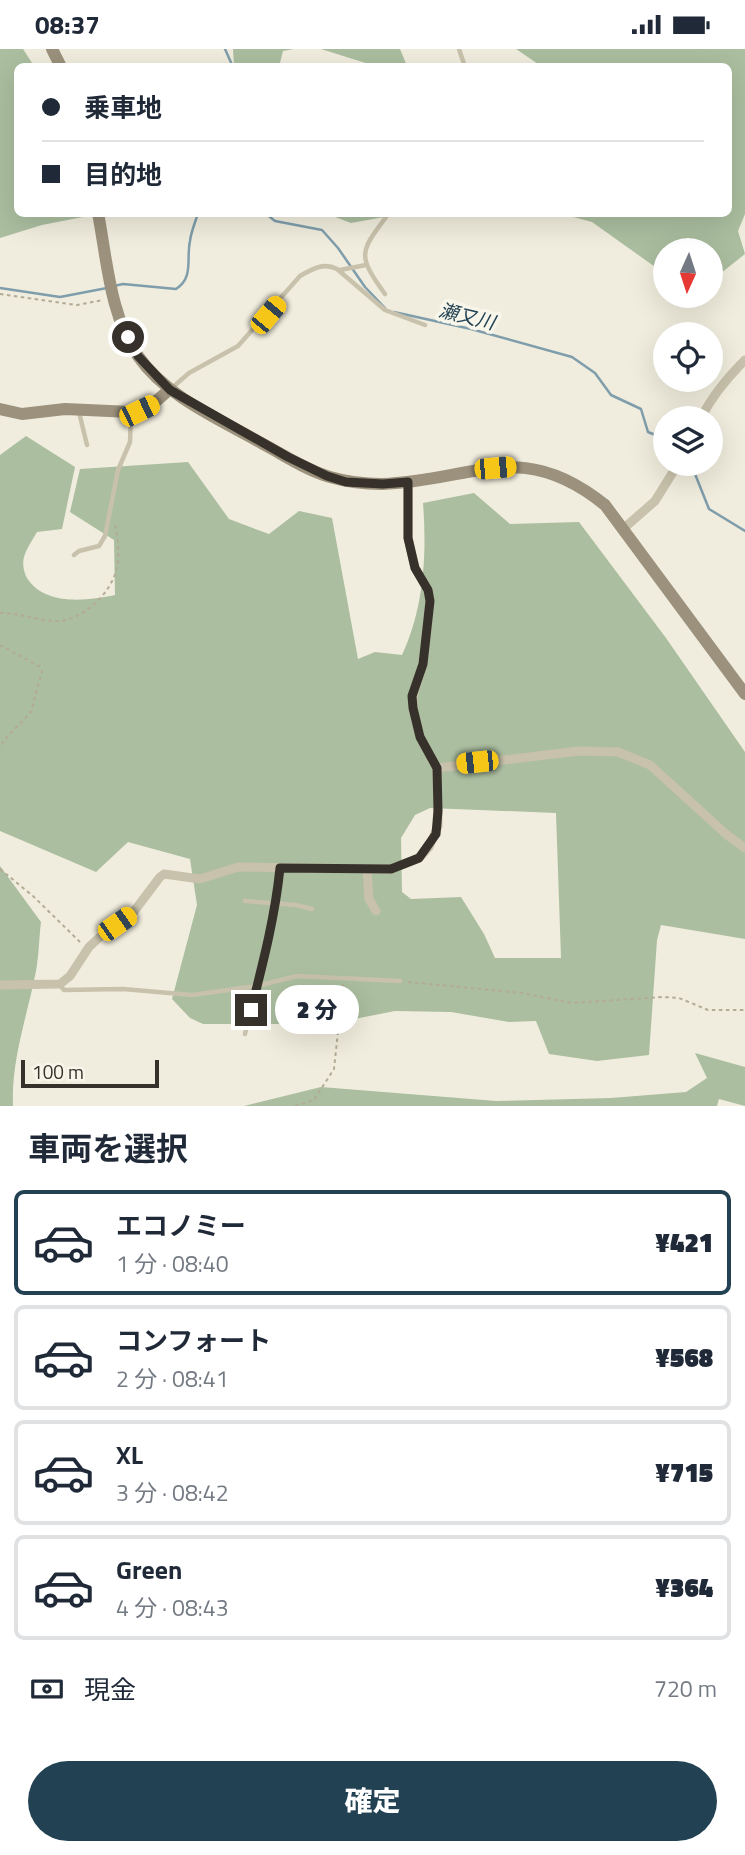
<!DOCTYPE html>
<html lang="ja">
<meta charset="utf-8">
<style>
body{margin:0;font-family:"Titillium Web","Noto Sans JP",sans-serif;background:#f2f2f3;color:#1f2937;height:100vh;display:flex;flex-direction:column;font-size:26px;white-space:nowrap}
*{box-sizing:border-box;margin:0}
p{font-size:23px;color:#747a83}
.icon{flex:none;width:38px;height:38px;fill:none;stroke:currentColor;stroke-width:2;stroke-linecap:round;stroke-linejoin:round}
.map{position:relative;height:1057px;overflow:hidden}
.side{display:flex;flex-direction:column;background:#fff;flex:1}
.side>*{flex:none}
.top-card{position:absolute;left:14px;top:14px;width:718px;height:154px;border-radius:10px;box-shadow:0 7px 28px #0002;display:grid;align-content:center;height:154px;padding:0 28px;background:#fff}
.needle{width:46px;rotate:183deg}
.tools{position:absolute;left:653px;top:189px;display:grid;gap:14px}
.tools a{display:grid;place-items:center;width:70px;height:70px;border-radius:50%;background:#fff;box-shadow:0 7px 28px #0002;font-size:35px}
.scale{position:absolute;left:21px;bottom:18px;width:138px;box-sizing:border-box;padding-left:7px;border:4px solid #36312a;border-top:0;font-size:19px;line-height:24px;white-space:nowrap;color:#36312a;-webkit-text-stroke:5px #f8f6ea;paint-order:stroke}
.end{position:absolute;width:32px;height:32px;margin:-16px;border:9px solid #36312a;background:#fff;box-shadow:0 0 0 4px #fff}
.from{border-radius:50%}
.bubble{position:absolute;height:49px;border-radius:24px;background:#fff;box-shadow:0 7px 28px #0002;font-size:23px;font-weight:800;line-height:49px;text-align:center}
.car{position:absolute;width:21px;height:42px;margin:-21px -10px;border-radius:9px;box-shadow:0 0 5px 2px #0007;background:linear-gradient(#f5c518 24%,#345 0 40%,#f5c518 0 76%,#345 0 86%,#f5c518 0)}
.top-card b{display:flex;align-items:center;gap:24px;height:66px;font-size:26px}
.top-card b+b{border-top:2px solid #e0e1e3}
.top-card i{width:18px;height:18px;background:#1f2937}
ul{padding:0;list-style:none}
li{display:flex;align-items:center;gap:21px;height:105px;margin:0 14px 10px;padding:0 14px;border:4px solid #e0e1e3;border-radius:10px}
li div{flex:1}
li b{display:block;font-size:26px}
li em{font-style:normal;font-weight:800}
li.on{border-color:#224254}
li>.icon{width:63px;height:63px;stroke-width:1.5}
h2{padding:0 28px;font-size:32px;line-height:84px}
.pay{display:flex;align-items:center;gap:18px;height:77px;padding:0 28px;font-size:26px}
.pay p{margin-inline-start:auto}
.button{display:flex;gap:14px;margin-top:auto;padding:14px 28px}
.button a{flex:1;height:80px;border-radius:42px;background:#224254;color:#fff;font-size:28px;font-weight:800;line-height:80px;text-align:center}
.status{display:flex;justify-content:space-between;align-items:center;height:49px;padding:0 35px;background:#fff;direction:ltr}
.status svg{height:19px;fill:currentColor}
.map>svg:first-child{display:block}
.green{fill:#abbe9f;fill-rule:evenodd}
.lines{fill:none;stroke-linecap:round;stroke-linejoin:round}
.stream{stroke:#7f9dab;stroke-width:2.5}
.path{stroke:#b3ab95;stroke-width:2;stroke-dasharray:3.5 3.5;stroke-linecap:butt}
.lane{stroke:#c8c1ab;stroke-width:4.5}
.street{stroke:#c8c1ab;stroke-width:9}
.secondary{stroke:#9b917c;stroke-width:12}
.route{stroke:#36312a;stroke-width:9}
.labels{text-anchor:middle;stroke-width:7;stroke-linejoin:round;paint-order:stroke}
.water-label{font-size:19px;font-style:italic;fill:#224254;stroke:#f8f6ea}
</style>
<div class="status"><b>08:37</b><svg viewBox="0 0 49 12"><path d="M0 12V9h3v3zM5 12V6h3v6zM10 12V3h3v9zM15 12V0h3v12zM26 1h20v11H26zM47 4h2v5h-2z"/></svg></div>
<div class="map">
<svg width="745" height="1057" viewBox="0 0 745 1057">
<rect width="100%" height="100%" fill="#f0edde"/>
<path class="green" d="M0,0H23L34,17L18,18V164L82,165L83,168L42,176L0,189Z
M233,0H294L283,2L279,18L234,17Z
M321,0H400L407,17H375Z
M516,0H745V165L738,182L745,205L711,232L710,201H665V225L592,173L562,165L728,164V18L541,17Z
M318,165H401L351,174L327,165Z
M26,387L75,418L62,480L37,483C33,490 26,500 24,508C22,515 24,524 27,529C45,557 86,552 115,546L114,491L70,463L80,420L188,413L229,470L269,485L299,462L332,469L358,610L375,603L402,606C424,559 427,505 423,454L474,444L510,475L579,473L666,589L745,703V890L661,876L657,891L649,1006L597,1012L549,1005L536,972L509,973L451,963L395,962L329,975H203L190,969L172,950L197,856L190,810L128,793L96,823L0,782V406ZM430,759L556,764L561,909H495L484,885L461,848L411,850L402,843L401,789L415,766Z
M0,817L41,873C39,889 39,906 36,922C27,968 11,1011 13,1057H0Z
M695,1004L745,1018V1057L719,1050L717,1057H244L321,1038L496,1052L611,1049L686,1043L707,1029Z"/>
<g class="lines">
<path class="stream" d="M225,0L233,18
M265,164L275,172L322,181L338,199L365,238L385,259
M114,237L123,235L176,240C194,228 186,211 190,192C191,183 195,174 198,164
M0,239L60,248L107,239
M394,263L471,280L572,308L595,324L611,346L641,360L648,383L665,390
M691,415L709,460L745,482"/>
<path class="path" d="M0,245L77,256L103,251
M0,564C19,564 36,571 55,572C82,573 112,544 117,518C120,504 117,488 115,474
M0,596L39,617L42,622L31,663L4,691L0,699
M0,820L33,847L80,893
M408,933L522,944L571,954L663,948L679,949L708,961H745
M295,1057L314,1051L334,1020L343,935"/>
<path class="lane" d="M459,0L465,18
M340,221L366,216
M385,245C356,205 360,203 389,164
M173,338L189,324L238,297L300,227C312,220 324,213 337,220L385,261L425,276
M79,363L87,396
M74,506L79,502L99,497L105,487L118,421L130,393L131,366
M245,852L296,856L312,860
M60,936L64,941L123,940L192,946L257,937L297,927L400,932
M245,985C258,930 274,876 280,819"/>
<path class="street" d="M701,369C712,347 727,329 745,311
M623,480L655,452L678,415
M437,719L579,702L618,703L650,716L727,786L745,799
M367,821L369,850L376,862
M0,936L60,935L70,927L89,898L103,885L132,865L160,828L164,825L200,830L238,818L391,820L419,809L429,798L438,777L437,719L420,688L413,659V647L423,615L430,552L428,541L415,519L408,489V433"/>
<path class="secondary" d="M52,0L61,18
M98,164C107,211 110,267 138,307C166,348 221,371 263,395C284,406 306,421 330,428C347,433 364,435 382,435C473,432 521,388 605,456L745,645
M0,360L22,365L65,360L131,363L154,354L170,340"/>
</g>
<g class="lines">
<path class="route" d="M128,288L138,307L170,341L288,408L327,427L346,433L383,435L408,433V489L415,519L428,541L430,552L423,615L412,647L413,659L420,688L437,719L438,762L436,785L419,809L391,820L280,819C275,868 263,914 251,961"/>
</g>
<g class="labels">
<g class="water-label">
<text transform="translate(467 267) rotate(14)" y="7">瀬又川</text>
</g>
</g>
</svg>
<div class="tools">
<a><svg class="needle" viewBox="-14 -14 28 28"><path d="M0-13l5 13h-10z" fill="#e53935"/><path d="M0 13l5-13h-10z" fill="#747a83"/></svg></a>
<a><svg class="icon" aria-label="locate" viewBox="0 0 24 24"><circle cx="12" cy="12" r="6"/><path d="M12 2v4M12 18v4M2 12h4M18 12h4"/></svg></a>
<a><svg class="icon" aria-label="layers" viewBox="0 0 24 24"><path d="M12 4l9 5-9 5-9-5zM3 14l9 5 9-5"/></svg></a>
</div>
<div class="scale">100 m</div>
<i class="end from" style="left:128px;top:288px"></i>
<i class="end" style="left:251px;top:961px"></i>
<div class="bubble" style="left:275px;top:936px;width:84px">2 分</div>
<i class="car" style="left:268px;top:266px;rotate:40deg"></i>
<i class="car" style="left:139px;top:362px;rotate:64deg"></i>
<i class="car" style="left:495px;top:419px;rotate:85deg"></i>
<i class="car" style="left:477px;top:713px;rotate:264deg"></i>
<i class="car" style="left:117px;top:875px;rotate:55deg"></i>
<div class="top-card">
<b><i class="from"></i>乗車地</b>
<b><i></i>目的地</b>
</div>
</div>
<section class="side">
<h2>車両を選択</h2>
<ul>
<li class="on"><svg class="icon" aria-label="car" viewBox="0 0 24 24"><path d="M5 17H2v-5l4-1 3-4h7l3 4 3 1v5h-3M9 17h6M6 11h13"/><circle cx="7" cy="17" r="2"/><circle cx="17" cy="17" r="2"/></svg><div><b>エコノミー</b><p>1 分 · 08:40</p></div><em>¥421</em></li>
<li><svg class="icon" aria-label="car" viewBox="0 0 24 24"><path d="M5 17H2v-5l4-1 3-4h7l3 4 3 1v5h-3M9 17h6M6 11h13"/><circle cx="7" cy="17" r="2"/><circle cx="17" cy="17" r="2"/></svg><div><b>コンフォート</b><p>2 分 · 08:41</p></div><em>¥568</em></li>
<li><svg class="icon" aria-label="car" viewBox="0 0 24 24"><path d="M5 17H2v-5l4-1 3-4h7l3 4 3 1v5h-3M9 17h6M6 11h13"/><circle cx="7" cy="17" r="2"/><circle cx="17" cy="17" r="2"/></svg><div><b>XL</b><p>3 分 · 08:42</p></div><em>¥715</em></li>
<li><svg class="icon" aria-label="car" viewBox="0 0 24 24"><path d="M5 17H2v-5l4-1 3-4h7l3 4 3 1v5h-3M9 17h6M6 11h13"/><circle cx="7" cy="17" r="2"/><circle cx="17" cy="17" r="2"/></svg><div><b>Green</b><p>4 分 · 08:43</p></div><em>¥364</em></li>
</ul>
<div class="pay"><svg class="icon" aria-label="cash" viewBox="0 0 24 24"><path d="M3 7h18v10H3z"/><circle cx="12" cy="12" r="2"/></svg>現金<p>720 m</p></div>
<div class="button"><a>確定</a></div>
</section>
